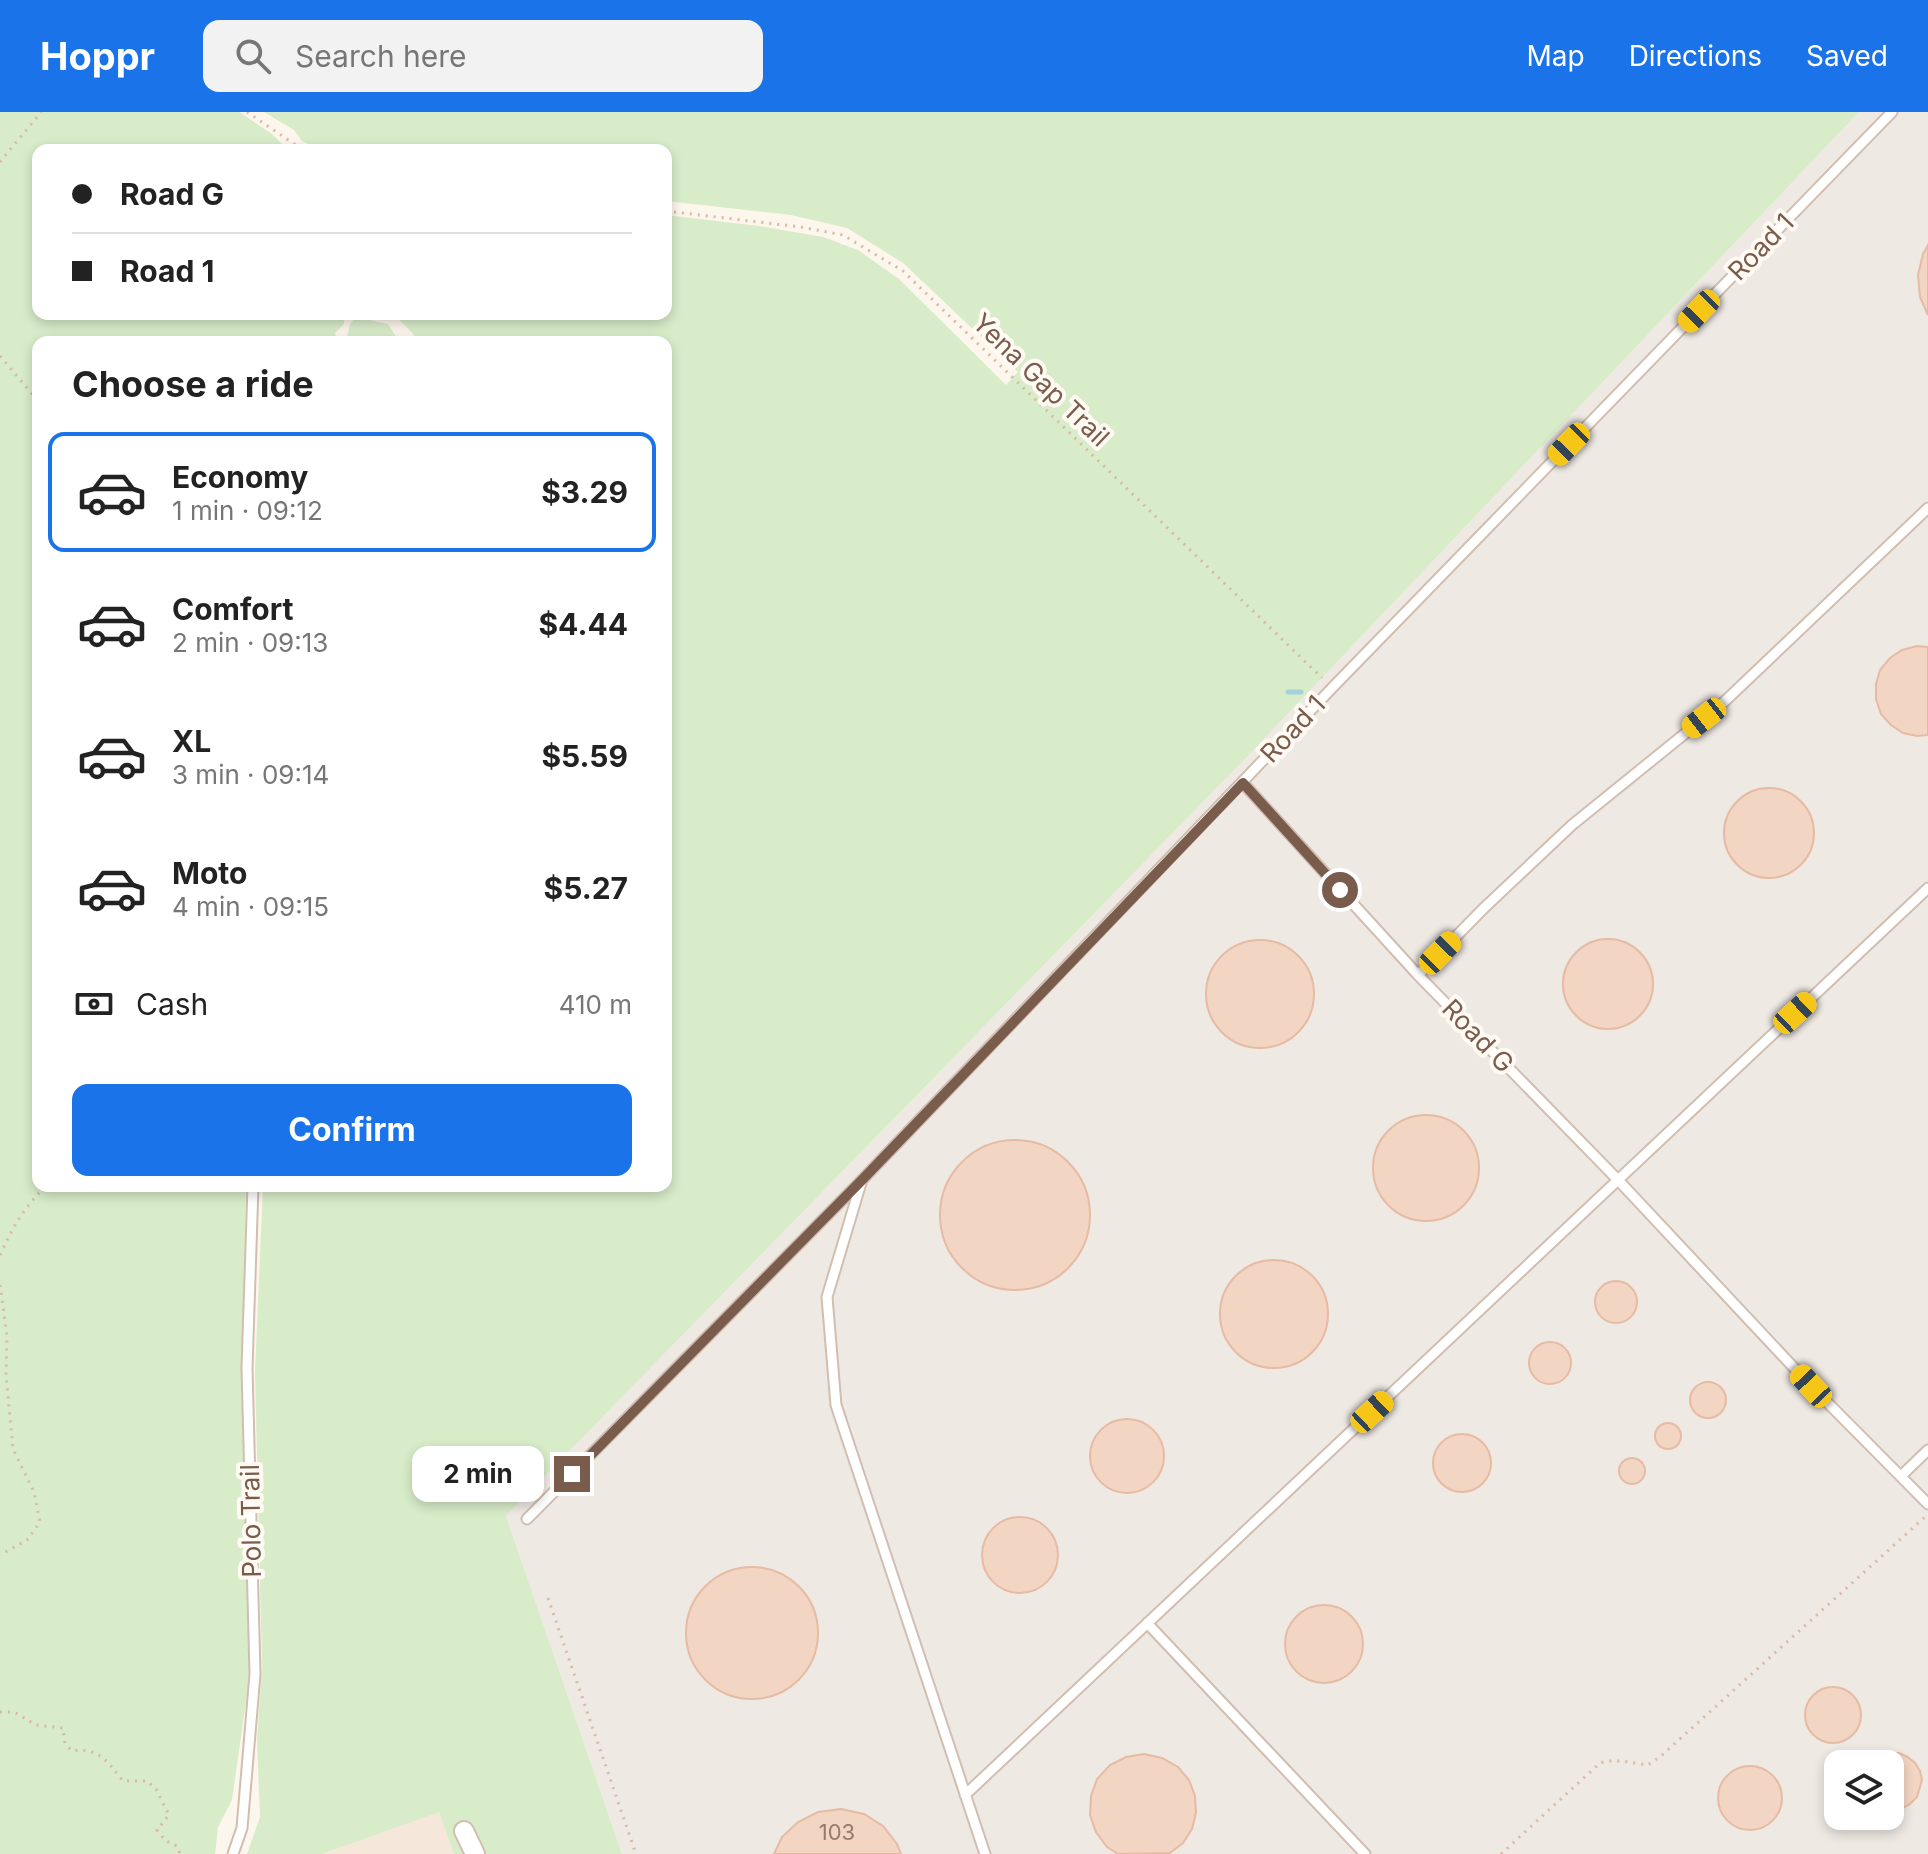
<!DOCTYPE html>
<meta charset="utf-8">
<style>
body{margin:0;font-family:Inter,sans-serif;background:#f2f2f2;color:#222;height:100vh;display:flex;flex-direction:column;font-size:30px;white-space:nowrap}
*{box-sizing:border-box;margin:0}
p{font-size:26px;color:#767676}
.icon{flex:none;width:44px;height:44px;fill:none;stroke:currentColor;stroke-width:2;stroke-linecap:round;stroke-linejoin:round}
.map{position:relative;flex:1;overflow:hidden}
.details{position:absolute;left:32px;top:224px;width:640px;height:856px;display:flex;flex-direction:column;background:#fff;border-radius:16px;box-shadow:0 4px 12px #0003}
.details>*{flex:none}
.guide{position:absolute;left:32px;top:32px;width:640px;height:176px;border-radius:16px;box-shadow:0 4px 12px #0003;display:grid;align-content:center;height:176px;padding:0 40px;background:#fff}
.fabs{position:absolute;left:1824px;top:1638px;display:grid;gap:16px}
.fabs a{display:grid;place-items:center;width:80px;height:80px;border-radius:16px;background:#fff;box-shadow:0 4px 12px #0003;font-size:40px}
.end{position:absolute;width:36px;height:36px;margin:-18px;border:10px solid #7a5c4d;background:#fff;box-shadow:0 0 0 4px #fff}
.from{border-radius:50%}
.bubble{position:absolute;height:56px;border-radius:16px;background:#fff;box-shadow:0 4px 12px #0003;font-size:26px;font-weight:700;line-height:56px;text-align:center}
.car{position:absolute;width:24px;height:48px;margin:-24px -12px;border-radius:10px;box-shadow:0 0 6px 2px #0007;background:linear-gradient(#f5c518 24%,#345 0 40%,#f5c518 0 76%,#345 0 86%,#f5c518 0)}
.guide b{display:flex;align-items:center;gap:28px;height:76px;font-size:30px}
.guide b+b{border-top:2px solid #e0e0e0}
.guide i{width:20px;height:20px;background:#222}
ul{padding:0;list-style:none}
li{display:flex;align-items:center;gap:24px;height:120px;margin:0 16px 12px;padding:0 24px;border:4px solid transparent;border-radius:16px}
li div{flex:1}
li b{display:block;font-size:30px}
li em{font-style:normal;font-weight:700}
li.current{border-color:#1a73e8}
li>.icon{width:72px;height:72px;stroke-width:1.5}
h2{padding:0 40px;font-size:36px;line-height:96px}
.pay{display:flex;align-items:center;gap:20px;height:88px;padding:0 40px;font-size:30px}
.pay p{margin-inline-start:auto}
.action{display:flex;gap:16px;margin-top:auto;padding:16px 40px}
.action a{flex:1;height:92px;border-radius:16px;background:#1a73e8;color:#fff;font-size:32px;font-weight:700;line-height:92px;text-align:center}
header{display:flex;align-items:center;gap:48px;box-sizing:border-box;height:112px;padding:0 40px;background:#1a73e8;color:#fff}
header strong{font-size:38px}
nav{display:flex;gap:44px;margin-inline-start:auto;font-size:28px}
.search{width:560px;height:72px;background:#f2f2f2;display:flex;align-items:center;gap:20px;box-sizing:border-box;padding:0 28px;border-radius:16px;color:#767676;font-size:30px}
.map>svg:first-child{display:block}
.residential{fill:#f5e8da}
.industrial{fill:#efe9e4;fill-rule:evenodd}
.green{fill:#d8ecc9}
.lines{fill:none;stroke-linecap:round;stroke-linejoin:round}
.stream{stroke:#a5d3da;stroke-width:5}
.building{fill:#f3d5c3;stroke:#e6bba3;stroke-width:2}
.service-casing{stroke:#d1beb0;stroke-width:13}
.minor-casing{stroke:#d1beb0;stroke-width:22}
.path{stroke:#d9b8a5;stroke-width:3;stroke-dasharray:2 6;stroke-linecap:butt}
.service{stroke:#fff;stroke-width:9}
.minor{stroke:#fff;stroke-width:18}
.route{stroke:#7a5c4d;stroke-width:10}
.labels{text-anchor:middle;stroke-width:8;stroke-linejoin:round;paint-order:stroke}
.number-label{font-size:22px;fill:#987a6a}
.street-label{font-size:26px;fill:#7a5c4d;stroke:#fffaf3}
</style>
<header>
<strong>Hoppr</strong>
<div class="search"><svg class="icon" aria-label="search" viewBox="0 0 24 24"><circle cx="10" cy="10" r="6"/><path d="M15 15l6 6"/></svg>Search here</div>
<nav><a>Map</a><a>Directions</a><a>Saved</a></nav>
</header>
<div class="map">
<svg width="1928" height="1742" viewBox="0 0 1928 1742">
<rect width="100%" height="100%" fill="#fdf6ec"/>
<path class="residential" d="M439,1699L454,1742H322Z"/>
<path class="industrial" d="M1859,0H1928V1742H622L506,1404L1243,649ZM1838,1652H1890V1704H1838Z"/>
<path class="green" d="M0,0H239L272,22L288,38H38V202H344V212L335,221L338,230H38V1074H246L242,1299L251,1554L232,1688L218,1715L215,1742H0Z
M264,0H1859L1243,649L506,1404L622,1742H454L439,1700L322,1742H247L260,1705L257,1628L262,1555L255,1260L263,1074H666V230H411L414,223L394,202H666V103L759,114L823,125L858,138L899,167L1006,273L1018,260L903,151L847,116L791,103L666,89V38H319L302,29L294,18Z
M358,203L373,209L388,212L397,226V230H346L350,212Z"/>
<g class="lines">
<path class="stream" d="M1288,580H1301"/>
</g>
<path class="building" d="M1928,133V203L1920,185L1918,163L1923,142Z
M1917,534L1928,535V623L1917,624L1903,621L1891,613L1881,602L1876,587V572L1880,558L1890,546L1902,538Z
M1724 721a45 45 0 1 1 90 0a45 45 0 1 1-90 0Z
M1563 872a45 45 0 1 1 90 0a45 45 0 1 1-90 0Z
M1206 882a54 54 0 1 1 108 0a54 54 0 1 1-108 0Z
M1373 1056a53 53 0 1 1 106 0a53 53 0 1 1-106 0Z
M940 1103a75 75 0 1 1 150 0a75 75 0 1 1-150 0Z
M1220 1202a54 54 0 1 1 108 0a54 54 0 1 1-108 0Z
M1595 1190a21 21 0 1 1 42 0a21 21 0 1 1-42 0Z
M1529 1251a21 21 0 1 1 42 0a21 21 0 1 1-42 0Z
M1690 1288a18 18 0 1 1 36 0a18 18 0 1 1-36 0Z
M1090 1344a37 37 0 1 1 74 0a37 37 0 1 1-74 0Z
M1655 1324a13 13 0 1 1 26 0a13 13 0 1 1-26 0Z
M1433 1351a29 29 0 1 1 58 0a29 29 0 1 1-58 0Z
M1619 1359a13 13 0 1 1 26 0a13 13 0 1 1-26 0Z
M982 1443a38 38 0 1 1 76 0a38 38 0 1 1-76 0Z
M686 1521a66 66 0 1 1 132 0a66 66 0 1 1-132 0Z
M1285 1532a39 39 0 1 1 78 0a39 39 0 1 1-78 0Z
M1805 1603a28 28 0 1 1 56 0a28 28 0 1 1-56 0Z
M1889,1641H1899L1908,1645L1915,1651L1920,1659L1922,1668L1917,1685L1910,1692L1903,1696L1894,1697H1890V1652H1871L1880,1644Z
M1144,1642L1162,1646L1178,1655L1189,1668L1195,1684L1196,1701L1192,1717L1183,1731L1170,1741L1118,1742L1107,1735L1096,1720L1090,1703L1091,1684L1097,1667L1110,1653L1126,1645Z
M1718 1686a32 32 0 1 1 64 0a32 32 0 1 1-64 0Z
M841,1697L864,1702L883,1714L897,1732L901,1742H774L782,1725L798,1710L818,1700Z"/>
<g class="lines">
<g class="service-casing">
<path id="service" d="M1243,671L1418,863L1619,1069L1811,1274L1928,1392
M1418,863L1484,796L1572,713L1724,590L1928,396
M861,1071L827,1185L836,1293L985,1742
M1901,1364L1928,1338
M527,1407L861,1069L1333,575L1892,0
M1147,1511L1365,1742
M965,1683L1928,776
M233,1742L242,1716L255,1562L247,1256L253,1074"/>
</g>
<g class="minor-casing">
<path id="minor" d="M464,1719L475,1742"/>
</g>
<path class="path" d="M247,0L303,38
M0,50L41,0
M666,99L801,115L843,123L903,159L1322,566
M0,244L38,289
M0,1143C13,1115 24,1095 46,1074
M0,1173L7,1224L6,1263L13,1337L34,1380L40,1410L27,1428L0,1443
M548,1486L636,1742
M0,1600H14L36,1613L63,1616L65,1632L72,1639C99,1635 108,1650 123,1669H147L156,1677L169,1703L157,1718L166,1729L177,1734L180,1742
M1501,1742L1600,1651C1614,1646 1633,1651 1648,1653L1661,1644L1925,1405"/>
<use href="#service" class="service"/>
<use href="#minor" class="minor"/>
</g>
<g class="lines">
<path class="route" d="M572,1362L861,1069L1243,671L1340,778"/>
</g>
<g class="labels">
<g class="number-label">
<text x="837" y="1728">103</text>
</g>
<g class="street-label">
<text transform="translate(1761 135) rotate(-46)" y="9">Road 1</text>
<text transform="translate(1041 268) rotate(44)" y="9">Yena Gap Trail</text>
<text transform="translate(1293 617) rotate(-47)" y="9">Road 1</text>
<text transform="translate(1478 924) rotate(46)" y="9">Road G</text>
<text transform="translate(251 1409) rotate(-91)" y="9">Polo Trail</text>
</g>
</g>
</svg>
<div class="fabs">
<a><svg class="icon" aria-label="layers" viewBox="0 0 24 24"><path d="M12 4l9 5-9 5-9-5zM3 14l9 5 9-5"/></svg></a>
</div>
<i class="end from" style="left:1340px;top:778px"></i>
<i class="end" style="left:572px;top:1362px"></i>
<div class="bubble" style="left:412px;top:1334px;width:132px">2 min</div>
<i class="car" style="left:1699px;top:199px;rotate:224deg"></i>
<i class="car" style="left:1569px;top:332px;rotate:224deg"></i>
<i class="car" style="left:1704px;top:606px;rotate:232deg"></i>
<i class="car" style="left:1440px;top:841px;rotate:44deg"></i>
<i class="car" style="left:1795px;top:901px;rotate:47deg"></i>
<i class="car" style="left:1811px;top:1274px;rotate:317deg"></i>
<i class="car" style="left:1372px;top:1300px;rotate:47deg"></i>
<div class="guide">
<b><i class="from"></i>Road G</b>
<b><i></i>Road 1</b>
</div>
<section class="details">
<h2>Choose a ride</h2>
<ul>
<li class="current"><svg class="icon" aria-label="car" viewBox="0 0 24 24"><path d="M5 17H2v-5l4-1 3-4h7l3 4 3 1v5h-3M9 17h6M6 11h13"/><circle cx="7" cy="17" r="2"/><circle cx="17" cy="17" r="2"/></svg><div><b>Economy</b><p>1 min · 09:12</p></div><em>$3.29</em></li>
<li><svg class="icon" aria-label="car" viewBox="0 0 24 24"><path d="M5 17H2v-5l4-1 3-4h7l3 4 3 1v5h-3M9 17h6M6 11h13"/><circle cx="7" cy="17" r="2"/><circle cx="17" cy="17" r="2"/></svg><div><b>Comfort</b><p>2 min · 09:13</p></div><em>$4.44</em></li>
<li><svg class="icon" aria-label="car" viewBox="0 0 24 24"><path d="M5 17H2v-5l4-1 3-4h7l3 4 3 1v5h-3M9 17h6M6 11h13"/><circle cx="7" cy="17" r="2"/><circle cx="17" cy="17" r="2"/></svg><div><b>XL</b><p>3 min · 09:14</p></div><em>$5.59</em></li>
<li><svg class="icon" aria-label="car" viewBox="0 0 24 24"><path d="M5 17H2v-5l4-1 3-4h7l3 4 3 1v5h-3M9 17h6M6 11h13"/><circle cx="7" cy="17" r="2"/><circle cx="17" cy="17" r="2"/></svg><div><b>Moto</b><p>4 min · 09:15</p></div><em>$5.27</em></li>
</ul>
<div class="pay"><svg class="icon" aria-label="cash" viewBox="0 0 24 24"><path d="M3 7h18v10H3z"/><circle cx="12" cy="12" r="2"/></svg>Cash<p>410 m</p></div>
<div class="action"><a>Confirm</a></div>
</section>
</div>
